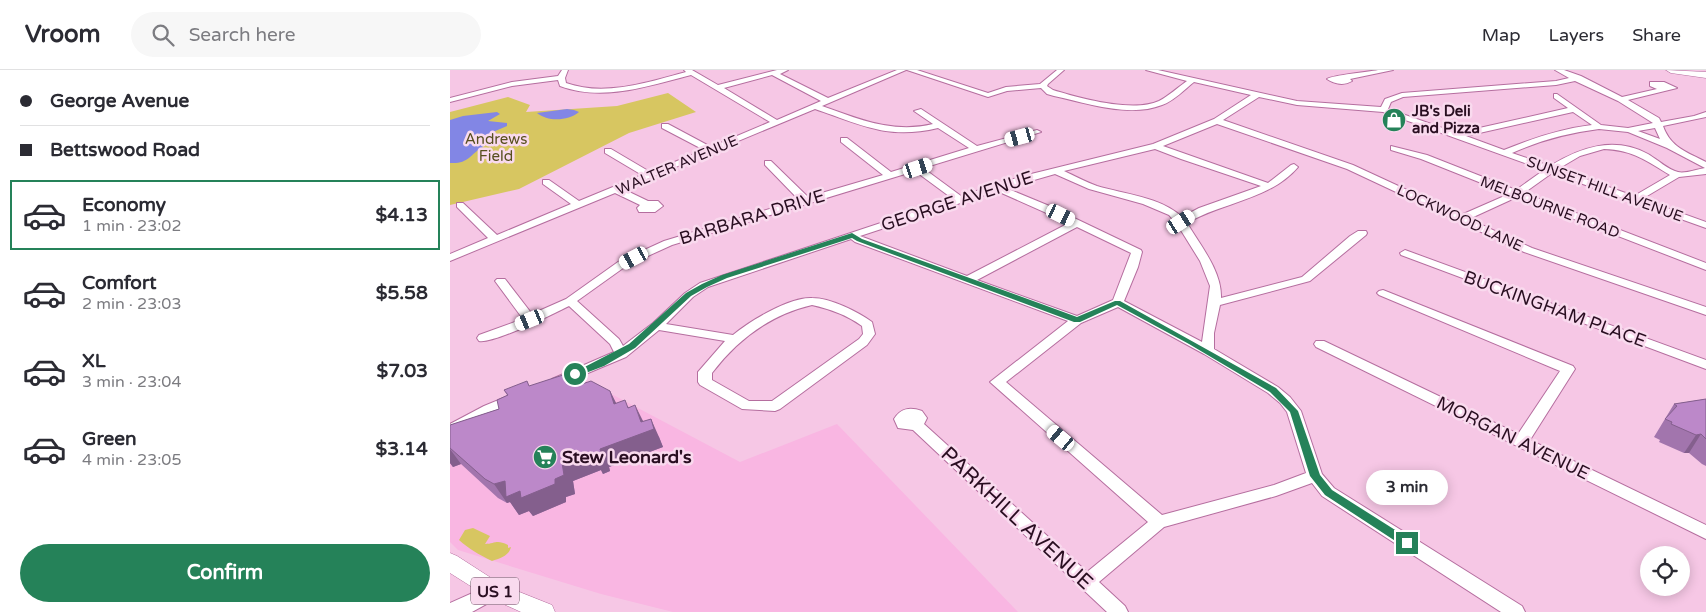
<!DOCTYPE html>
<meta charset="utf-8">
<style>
body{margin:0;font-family:"Varela Round",sans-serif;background:#f7f7f7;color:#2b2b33;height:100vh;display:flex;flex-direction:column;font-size:19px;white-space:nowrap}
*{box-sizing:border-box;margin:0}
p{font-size:16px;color:#7c7c81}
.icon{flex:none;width:28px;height:28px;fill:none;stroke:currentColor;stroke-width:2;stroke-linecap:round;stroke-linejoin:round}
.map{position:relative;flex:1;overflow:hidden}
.panel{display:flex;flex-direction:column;background:#fff;width:450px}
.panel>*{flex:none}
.hud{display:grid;align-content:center;height:110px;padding:0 20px;background:#fff}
.controls{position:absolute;left:1190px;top:476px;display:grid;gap:10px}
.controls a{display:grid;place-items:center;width:50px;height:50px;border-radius:50%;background:#fff;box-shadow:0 2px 12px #0003;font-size:25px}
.end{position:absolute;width:22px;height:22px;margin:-11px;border:6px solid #258259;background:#fff;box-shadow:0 0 0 2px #fff}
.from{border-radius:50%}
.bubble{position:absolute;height:35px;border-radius:18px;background:#fff;box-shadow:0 2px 12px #0003;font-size:16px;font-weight:800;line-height:35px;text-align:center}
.car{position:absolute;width:15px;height:30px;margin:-15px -8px;border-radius:6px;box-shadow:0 0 4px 1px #0007;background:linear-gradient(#fff 24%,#345 0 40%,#fff 0 76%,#345 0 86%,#fff 0)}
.hud b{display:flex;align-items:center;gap:18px;height:48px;font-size:19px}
.hud b+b{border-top:1px solid #e1e1e2}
.hud i{width:12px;height:12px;background:#2b2b33}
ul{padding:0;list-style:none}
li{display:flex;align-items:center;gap:15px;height:70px;margin:0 10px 8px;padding:0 10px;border:2px solid transparent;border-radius:0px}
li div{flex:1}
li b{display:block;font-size:19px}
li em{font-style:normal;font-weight:800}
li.on{border-color:#258259}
li>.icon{width:45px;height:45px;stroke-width:1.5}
.button{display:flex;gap:10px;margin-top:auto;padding:10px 20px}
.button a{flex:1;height:58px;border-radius:30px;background:#258259;color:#fff;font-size:20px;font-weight:800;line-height:58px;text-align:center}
header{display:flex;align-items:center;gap:30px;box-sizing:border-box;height:70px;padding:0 25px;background:#fff;border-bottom:1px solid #e1e1e2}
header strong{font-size:24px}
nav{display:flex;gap:28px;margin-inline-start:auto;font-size:18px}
.search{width:350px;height:45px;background:#f7f7f7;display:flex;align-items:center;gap:12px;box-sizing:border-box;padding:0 18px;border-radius:28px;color:#7c7c81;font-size:19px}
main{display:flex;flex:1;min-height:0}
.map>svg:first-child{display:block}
.built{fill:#f9b6e2}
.green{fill:#d7c661}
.water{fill:#8286e5}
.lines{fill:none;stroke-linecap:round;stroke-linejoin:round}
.minor-casing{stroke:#b56e9f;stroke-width:2}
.major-casing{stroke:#b56e9f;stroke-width:1}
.highway-casing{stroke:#b56e9f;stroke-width:1}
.minor{fill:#fff;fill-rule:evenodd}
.major{fill:#fff;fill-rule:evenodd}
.highway{fill:#fff;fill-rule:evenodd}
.wall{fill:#a275ad}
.shaded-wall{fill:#845f8d}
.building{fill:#bc88c9;stroke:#845f8d}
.route{fill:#258259}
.labels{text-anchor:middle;stroke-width:5;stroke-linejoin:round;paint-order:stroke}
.far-poi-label{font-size:15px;font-weight:bold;fill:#290e21;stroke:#f9daee;text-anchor:start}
.far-park-label{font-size:15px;fill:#574f1e;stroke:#f9daee}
.far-street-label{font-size:15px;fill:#290e21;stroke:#f9daee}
.shield{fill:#f9daee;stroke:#674b5e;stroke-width:1}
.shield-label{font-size:16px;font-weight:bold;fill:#290e21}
.street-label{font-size:18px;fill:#290e21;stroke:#f9daee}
.poi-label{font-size:18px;font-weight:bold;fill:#290e21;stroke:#f9daee;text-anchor:start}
.near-street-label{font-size:21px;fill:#290e21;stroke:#f9daee}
</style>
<header>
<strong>Vroom</strong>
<div class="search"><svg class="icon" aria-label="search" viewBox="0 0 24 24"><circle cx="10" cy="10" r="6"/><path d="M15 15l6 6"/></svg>Search here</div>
<nav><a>Map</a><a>Layers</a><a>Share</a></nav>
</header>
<main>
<section class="panel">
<div class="hud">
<b><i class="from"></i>George Avenue</b>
<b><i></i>Bettswood Road</b>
</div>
<ul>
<li class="on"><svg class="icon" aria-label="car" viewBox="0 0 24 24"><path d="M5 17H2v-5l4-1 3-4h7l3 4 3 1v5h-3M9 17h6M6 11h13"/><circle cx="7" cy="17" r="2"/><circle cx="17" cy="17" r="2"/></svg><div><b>Economy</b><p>1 min · 23:02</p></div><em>$4.13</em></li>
<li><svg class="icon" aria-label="car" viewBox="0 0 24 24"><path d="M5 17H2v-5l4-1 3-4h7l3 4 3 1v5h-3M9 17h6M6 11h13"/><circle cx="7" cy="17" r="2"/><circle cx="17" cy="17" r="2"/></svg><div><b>Comfort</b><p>2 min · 23:03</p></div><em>$5.58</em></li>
<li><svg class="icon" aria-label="car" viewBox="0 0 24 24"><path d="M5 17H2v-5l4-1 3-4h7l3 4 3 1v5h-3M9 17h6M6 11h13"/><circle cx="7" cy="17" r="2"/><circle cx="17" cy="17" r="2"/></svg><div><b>XL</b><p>3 min · 23:04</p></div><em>$7.03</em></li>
<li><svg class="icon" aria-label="car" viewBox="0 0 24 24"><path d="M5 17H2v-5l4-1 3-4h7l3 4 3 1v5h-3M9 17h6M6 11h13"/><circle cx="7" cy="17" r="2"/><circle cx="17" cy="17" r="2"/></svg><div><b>Green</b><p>4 min · 23:05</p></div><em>$3.14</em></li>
</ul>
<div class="button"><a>Confirm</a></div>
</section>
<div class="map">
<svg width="1256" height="542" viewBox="0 0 1256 542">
<rect width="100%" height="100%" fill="#f6c7e5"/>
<path class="built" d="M133,309L290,392L387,354L568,542H223L151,524L8,480L0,472V370L62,337Z"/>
<path class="green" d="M218,23L246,42L179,63L69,119L0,135V42L58,27L80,35L76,42L167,36Z
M23,458L40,466L35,474C45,474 46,469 58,475V478L61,477C59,486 50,488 42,491C28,484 19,479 9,470L15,460Z"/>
<path class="water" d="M117,39L124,40L129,42C118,51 98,52 87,43Z
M47,42L50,44L38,51L57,53V56L43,62L31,70L33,77C19,85 19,94 0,93V50L13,46Z"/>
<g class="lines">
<g class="minor-casing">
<path id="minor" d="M112,0H118L115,8L116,13C155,27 198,12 236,2L234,0H242L268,15L327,0H338L330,4L378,28L447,0H456L372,36C409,49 443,64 483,54L464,41L471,39L527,76L587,60L591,62L473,98L511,126L573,106L703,74L764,49L801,25L744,12C735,19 724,31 712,35C679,48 637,33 604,26L597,24L591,18L557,21L538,27L457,0H467L538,23L556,17L590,14L607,0H614L598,14L597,16L603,20C629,28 683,43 709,31C719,26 728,17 737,11L696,0H708L847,31L931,37L935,29L952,23L1106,11L1119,8L1105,0H1114L1131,6L1172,27L1207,19L1200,16V12H1214L1227,18L1178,30L1209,48L1211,52L1244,46L1256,42V47L1213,56C1221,78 1237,82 1256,92V104L1229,107L1192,129L1256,152V158L1102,103L1074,123L1256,193V200L1067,127L1019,149L1082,178L1256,237V245L1074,182L897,99L767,54L713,76L818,113L841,95L844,94L848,97C820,130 772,132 737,153C750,175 772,201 771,228L852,207L900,166L908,161H916L917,163L916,165L860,211L770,235L764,263V279L828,317L840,327L851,341L872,404L884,418L1072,536L1075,542H1051L872,426L862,413L826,426L714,457L649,512L675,536L678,542H657L463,360L448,358L444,349C451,338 460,337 472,341L477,348L474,354L637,502L698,452L540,312L618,251L405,172L401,169L258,217L243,227L216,254L283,265C300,251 339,227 362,228C381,228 408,242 422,252L425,264L417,275L330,339L325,341L292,339L250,315L248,312V302L275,271L209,260L176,287L107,316L102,315L100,312L102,309L164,282L160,274L119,236C103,244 43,274 29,271L27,268L29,265L73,249L45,211L47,209H55L82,244L116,229L168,192L214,171L349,130L315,95V91H321L358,127L433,105L391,72V68H397L441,102L519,78L488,58C438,70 412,55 365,39L173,119L198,131H208L213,136L205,142H189L187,138L190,135L165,123L0,191V184L38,168L7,137V133H13L47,165L121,134L93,114V110H99L129,131L192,105L155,83V79H161L200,102L254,80L212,58V54H218L261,77L320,52L241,5C198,16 153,32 110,16L108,10L62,16L0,32V28L62,12L108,6ZM322,5L371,31L327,50L274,18ZM1125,11L1168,31L1203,53L1178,58L1151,55L1107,24H1104V28L1118,38L1007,63L938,39L941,32L953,27L1106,15ZM809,27L847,35L933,42L1094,100L1066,120L977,85L941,76V80L971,89L1059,124L1011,145L903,95L773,50ZM1123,42L1142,55C1110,59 1083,68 1054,80L1016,66ZM1205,58L1210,69L1188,61ZM1149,59L1178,62L1217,78L1255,98C1248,99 1235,104 1228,102C1218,100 1207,89 1198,84C1164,66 1131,77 1100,96L1062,83C1091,70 1118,63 1149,59ZM705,79L731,89L811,116L749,138L732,147C711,127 674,124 647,116C636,112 625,106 614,101ZM1154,79C1183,80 1197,91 1220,105L1184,126L1108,99L1130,86ZM465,101L503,129L250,213L235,223L203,253L173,276L169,269L127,231L176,196L222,175ZM605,104L639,119L693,134L719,145L727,154L750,191L760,216L752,272L674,231L688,197L692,182L691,180L597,135L556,118ZM547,121L619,153L517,206L410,166ZM627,157L681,183L663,230L627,246L527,210ZM362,235C380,239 397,245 412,256L413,264L409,269L322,331H299L262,310V303C288,269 320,245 362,235ZM668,237L754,284L818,323L830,333L837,342L856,403L824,415L712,445L556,312L631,253Z
M928,0H943L900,9L902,11C894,16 884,14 877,9C883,5 918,2 928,0Z
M955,180L1256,290V299L951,185L950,183Z
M933,220L1123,296L1125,299L1080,370L1256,455V469L866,277L864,274L866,271H874L1068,364L1110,301L929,225L927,223L929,221Z
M63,324L68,326L70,329L68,332L0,365V354L34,336Z
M45,513L51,516L54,521L51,526L22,542H0V533Z"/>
</g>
<g class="major-casing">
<path id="major" d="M0,483L7,486L52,515L102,535L105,542H71L38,527L0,503Z"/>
</g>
<g class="highway-casing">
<path id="highway" d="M1216,0L1256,2V8L1221,3Z"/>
</g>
<use href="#minor" class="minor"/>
<use href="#major" class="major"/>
<use href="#highway" class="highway"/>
</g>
<path class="wall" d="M119,303L124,312L132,310L134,313L160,321L166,333L179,337L209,367L213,377L159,397L160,401L153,404L151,400L123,411L125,424L116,427V432L83,446L79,441L69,445L60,432L57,433L48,428L11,394L3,397L0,393V355L49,339L57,325L54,320L80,316Z
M1256,329V396L1252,394L1239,383H1234L1209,372L1210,370L1204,367L1224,334Z"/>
<path class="shaded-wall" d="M119,303L129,321L122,313Z
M160,321L169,339L164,334Z
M185,335L194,353L201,349L209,367L213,377L159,397L160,401L153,404L151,400L123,411L125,424L116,427V432L83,446L79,441L69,445L60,432L57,433L44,414L55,411L105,409L112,393L150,379L191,352Z
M1251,364L1239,383H1234L1246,365Z
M0,379L11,394L3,397L0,393Z"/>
<path class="building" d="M119,303L122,313L132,310V314L141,311L160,321L164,334L175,330L178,338L185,335L191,352L201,349L204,359L150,379L151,383L143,386L142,382L112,393L114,405L105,409V414L71,428L70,421L56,427L55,411L44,414L35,409L0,378V355L49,339L47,330L58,325L54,320L77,311L79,316Z
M1256,329V369L1251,364L1246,365L1221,354L1222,352L1215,349L1227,336L1224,334Z"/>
<path class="route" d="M402,163L412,169L627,247L665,231H670L826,318L848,341L870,405L882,420L961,470L963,473L961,476H953L875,425L860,406L840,342L820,322L739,274L667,235L630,252H624L407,171L402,168L277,208L257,217L241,226L185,278L154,296L128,306L125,307L121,304L179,274L236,223L252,214L272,205Z"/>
<defs>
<g id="shop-disc" transform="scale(1.25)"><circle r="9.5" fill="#258259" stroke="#f9daee"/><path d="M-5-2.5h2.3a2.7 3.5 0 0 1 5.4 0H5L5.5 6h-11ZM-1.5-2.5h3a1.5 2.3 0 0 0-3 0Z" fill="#fff"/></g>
<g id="supermarket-disc" transform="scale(1.25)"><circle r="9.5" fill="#258259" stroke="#f9daee"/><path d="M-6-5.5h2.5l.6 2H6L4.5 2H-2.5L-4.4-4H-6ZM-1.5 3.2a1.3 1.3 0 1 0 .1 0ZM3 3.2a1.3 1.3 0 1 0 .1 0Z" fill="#fff"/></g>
</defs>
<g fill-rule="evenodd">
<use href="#shop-disc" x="944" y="50"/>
<use href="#supermarket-disc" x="95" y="387"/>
</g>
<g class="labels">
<g class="far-poi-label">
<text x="962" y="46">JB's Deli<tspan x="962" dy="17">and Pizza</tspan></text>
</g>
<g class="far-park-label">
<text x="46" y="74">Andrews<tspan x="46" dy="17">Field</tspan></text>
</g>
<g class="far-street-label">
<text transform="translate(227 95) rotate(-23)" y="5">WALTER AVENUE</text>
<text transform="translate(1155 119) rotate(20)" y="5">SUNSET HILL AVENUE</text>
<text transform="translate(1100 137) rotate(21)" y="5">MELBOURNE ROAD</text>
<text transform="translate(1010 148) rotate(25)" y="5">LOCKWOOD LANE</text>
</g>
<rect class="shield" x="21" y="507.5" width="48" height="27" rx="4"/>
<g class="shield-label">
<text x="45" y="527">US 1</text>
</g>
<g class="street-label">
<text transform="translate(507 131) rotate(-18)" y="6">GEORGE AVENUE</text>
<text transform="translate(302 147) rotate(-17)" y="6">BARBARA DRIVE</text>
<text transform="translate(1105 239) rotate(20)" y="6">BUCKINGHAM PLACE</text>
<text transform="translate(1063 368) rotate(26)" y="6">MORGAN AVENUE</text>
</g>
<g class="poi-label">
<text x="112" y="393">Stew Leonard's</text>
</g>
<g class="near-street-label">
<text transform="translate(567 448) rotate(43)" y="7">PARKHILL AVENUE</text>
</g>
</g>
</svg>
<div class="controls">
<a><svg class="icon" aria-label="locate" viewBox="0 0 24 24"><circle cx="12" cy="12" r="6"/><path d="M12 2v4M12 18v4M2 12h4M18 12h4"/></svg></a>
</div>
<i class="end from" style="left:125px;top:304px"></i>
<i class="end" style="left:957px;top:473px"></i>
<div class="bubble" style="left:916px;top:400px;width:82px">3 min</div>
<i class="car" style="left:570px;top:67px;rotate:255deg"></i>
<i class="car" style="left:468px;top:98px;rotate:72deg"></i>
<i class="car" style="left:611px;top:145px;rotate:116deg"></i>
<i class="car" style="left:731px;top:152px;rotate:57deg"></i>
<i class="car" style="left:184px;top:188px;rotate:242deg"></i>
<i class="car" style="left:80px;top:250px;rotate:248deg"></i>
<i class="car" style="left:611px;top:368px;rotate:310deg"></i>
</div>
</main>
